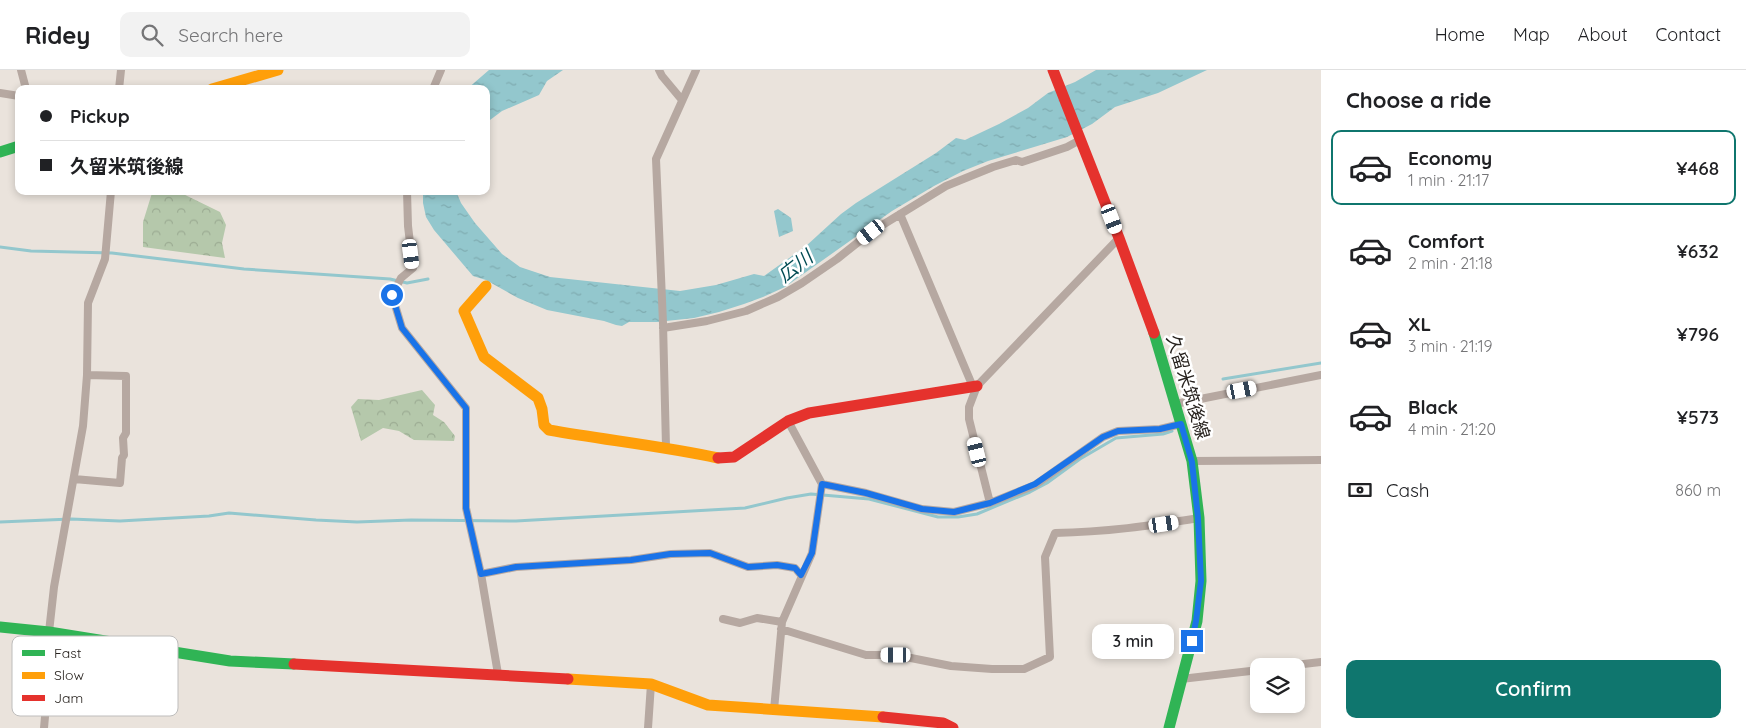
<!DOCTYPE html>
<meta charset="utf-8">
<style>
body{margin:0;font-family:Quicksand,"Noto Sans JP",sans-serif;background:#f2f2f2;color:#202124;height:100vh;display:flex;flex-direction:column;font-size:19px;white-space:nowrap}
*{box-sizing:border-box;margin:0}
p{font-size:16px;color:#757577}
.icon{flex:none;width:28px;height:28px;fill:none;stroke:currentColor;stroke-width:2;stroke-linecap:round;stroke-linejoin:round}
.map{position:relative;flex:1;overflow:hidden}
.panel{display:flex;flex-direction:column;background:#fff;width:425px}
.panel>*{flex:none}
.banner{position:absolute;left:15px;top:15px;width:475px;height:110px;border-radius:10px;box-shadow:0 2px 8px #0003;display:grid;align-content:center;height:110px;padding:0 25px;background:#fff}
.tools{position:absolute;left:1250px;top:588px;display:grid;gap:10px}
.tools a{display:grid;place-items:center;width:55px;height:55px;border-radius:10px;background:#fff;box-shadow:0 2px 8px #0003;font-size:25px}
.end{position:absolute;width:22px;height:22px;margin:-11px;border:6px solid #1a73e8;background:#fff;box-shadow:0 0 0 2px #fff}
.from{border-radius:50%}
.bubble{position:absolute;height:35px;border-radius:10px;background:#fff;box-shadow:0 2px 8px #0003;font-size:16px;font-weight:600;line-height:35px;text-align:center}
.car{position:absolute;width:15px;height:30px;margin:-15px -8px;border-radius:6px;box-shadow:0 0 4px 1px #0007;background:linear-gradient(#fff 24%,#345 0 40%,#fff 0 76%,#345 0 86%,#fff 0)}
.banner b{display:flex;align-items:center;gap:18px;height:48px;font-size:19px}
.banner b+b{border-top:1px solid #e0e0e0}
.banner i{width:12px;height:12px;background:#202124}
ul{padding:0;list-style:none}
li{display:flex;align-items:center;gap:15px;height:75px;margin:0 10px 8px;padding:0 15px;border:2px solid transparent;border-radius:10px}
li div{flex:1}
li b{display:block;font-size:19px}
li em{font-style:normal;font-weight:600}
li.on{border-color:#0f766e}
li>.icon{width:45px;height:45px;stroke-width:1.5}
h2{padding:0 25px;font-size:22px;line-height:60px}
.pay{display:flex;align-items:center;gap:12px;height:55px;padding:0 25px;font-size:19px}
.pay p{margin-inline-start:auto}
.cta{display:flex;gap:10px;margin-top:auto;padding:10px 25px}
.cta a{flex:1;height:58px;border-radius:10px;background:#0f766e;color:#fff;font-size:20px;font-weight:600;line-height:58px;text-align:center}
header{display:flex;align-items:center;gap:30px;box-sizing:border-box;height:70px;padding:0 25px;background:#fff;border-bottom:1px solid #e0e0e0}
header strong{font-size:24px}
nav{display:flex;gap:28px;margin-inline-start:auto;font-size:18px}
.search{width:350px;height:45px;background:#f2f2f2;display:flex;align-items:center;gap:12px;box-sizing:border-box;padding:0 18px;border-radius:10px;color:#757577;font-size:19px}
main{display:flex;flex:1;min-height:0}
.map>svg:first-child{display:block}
.forest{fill:url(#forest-crowns)}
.water{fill:url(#water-ripples)}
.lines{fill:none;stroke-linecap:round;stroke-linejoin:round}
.stream{stroke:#93c7cd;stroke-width:3}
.street{stroke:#b6a8a1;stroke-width:8}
.fast{stroke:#30b455;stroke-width:11}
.slow{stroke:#ff9f0a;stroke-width:11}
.jam{stroke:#e5322d;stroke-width:11}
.route{stroke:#1a73e8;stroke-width:6}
.labels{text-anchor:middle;stroke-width:5;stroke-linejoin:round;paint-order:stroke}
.street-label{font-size:18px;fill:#27221e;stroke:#fff}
.water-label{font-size:19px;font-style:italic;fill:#004b53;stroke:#fff}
.key{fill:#fff;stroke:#bebdbc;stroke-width:1}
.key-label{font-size:14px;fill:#27221e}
</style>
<header>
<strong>Ridey</strong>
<div class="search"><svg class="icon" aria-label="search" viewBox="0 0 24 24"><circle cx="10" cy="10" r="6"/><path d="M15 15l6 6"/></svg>Search here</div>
<nav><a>Home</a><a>Map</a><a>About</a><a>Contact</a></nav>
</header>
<main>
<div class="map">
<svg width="1321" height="658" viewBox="0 0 1321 658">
<defs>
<pattern id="forest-crowns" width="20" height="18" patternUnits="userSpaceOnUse" patternTransform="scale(1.25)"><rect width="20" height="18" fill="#b5c8ab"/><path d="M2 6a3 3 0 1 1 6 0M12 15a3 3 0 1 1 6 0" fill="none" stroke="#9cac93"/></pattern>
<pattern id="water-ripples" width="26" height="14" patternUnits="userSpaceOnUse" patternTransform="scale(1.25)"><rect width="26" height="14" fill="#93c7cd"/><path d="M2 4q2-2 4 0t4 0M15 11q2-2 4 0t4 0" fill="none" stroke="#7fabb0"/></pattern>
</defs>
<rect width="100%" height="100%" fill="#eae3dc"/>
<path class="forest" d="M159,121H177L220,142L226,155L222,173L225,188L143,177V152L152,123Z
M422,320L435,335L433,345L444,352L455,366L454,371L414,370L399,361L383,358L361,371L351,337L358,329L379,330Z"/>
<path class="water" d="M489,0H563L547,11L539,25L502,41L486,53V19H467Z
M1096,0H1207L1158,23L1115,37L1092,54L1067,67L988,91L963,101L934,116L892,141L785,217L763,227L744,234L719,242L694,248L657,252H629L622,256L616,255L604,251L547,240L518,228L486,210L473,206L434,160L426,147L423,133V121H456L461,133L475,153L502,184L520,197L550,207L680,221L716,215L754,204L764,206L806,176L841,144L856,133L936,83L956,68L965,70L999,54L1028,38L1048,23L1075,12Z
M778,139L791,148L793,161L779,167L774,141Z"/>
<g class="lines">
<path class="stream" d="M0,177L31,181L112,183L244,199L390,209L407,213L428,209
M1223,309L1321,293
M0,452L71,449L120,451L209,446L229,443L316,450L357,452L411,450L516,451L745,438L787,428L811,424L869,429L938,447H958L977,444L1030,422L1047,413L1080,389L1116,368L1163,364L1172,361"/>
<path class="street" d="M21,0L26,19
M659,0L662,6L682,30
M119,19L121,0
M433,19L441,0
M0,23L19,26
M407,121L408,156L413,198L401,208L392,225L402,258L466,338V438L481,504L498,604
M900,144L973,317
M663,258L707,251L746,241L778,227L802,213L837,189L871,162L946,116L993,97L1016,90L1022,92L1067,77L1080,70
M1175,334L1321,305
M666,377L663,253L656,89L696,0
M1192,391L1321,390
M74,409L120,413L122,388L124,385L123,368L126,363V306L87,305
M822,414L866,423L922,439L954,442L990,433L1035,415L1103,367L1118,361L1160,359L1181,354
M990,433L969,349V337L977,316L1119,168
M481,504L516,497L631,490L671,484L710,483L748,497L777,495L795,498L801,505
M723,549L740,553L757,548L782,552
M781,559L866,585H896L951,596L992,599H1024L1050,587L1045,487L1055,463C1106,462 1149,456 1199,448
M1286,596L1321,592
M1181,609L1259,600
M774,640L782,552L812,483L822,414L788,351
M44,658L47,624L49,562L54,517L83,356L87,305L88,233L105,189L111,121
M648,658L651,614"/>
<path class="fast" d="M0,82L19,76
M1154,263L1192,391L1199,448L1201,511L1197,551L1169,658
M0,557L49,562L230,591L294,594"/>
<path class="slow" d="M212,19L278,0
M486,216L464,241L484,287L538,328L542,339L544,355L549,360C605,370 662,376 718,388
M568,609L651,614L708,635L883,647"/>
<path class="jam" d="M1053,0L1119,168L1154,263
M718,388L734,387L788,351L809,343L977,316
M294,594L568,609
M883,647L943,653L953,658"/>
</g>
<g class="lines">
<path class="route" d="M392,225L402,258L466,338V438L481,504L516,497L631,490L670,484L710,483L748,497L777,495L795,498L801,505L812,483L822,414L866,423L922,439L954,442L990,433L1035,414L1103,367L1118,361L1160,359L1181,354L1192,392L1198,448L1201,511L1196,551L1192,571"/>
</g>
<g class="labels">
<g class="street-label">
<text transform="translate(1188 317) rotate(73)" y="6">久留米筑後線</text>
</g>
<g class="water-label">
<text transform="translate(795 196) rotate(-38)" y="7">広川</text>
</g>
</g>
<rect x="12" y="566" width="166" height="80" rx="8" class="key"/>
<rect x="22" y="580" width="23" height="6" fill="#30b455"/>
<rect x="22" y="602" width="23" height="7" fill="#ff9f0a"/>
<rect x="22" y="625" width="23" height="6" fill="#e5322d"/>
<g class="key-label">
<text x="54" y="588">Fast</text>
<text x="54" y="610">Slow</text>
<text x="54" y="633">Jam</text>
</g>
</svg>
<div class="tools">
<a><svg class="icon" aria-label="layers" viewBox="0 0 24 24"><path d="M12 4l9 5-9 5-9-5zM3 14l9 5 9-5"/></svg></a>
</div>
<i class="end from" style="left:392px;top:225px"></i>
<i class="end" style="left:1192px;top:571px"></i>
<div class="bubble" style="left:1092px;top:554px;width:82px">3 min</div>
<i class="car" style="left:1112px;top:149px;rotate:159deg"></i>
<i class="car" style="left:871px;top:162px;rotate:232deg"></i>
<i class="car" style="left:411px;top:184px;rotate:173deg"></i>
<i class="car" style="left:1242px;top:320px;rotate:79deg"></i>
<i class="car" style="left:977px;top:382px;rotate:346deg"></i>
<i class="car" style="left:1164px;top:454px;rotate:81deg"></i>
<i class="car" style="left:896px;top:585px;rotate:270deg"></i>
<div class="banner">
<b><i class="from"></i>Pickup</b>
<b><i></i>久留米筑後線</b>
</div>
</div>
<section class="panel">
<h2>Choose a ride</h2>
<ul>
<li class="on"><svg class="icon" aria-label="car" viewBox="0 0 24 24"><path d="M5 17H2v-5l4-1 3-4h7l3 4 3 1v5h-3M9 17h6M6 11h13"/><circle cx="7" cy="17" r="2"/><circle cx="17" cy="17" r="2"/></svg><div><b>Economy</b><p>1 min · 21:17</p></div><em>¥468</em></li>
<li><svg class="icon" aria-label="car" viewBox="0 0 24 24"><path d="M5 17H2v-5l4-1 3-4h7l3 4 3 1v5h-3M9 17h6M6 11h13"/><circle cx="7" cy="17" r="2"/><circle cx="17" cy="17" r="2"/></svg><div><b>Comfort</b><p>2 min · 21:18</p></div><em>¥632</em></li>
<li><svg class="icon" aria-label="car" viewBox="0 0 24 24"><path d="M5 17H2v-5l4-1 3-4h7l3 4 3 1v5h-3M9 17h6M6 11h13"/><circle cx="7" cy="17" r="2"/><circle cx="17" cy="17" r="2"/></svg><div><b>XL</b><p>3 min · 21:19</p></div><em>¥796</em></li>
<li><svg class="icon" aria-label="car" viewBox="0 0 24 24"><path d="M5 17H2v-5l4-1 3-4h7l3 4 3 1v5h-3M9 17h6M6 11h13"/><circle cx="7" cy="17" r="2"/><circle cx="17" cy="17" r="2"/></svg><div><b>Black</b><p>4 min · 21:20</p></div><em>¥573</em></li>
</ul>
<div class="pay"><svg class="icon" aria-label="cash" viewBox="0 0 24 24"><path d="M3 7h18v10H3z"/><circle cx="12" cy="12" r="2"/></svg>Cash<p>860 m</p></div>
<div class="cta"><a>Confirm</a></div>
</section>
</main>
